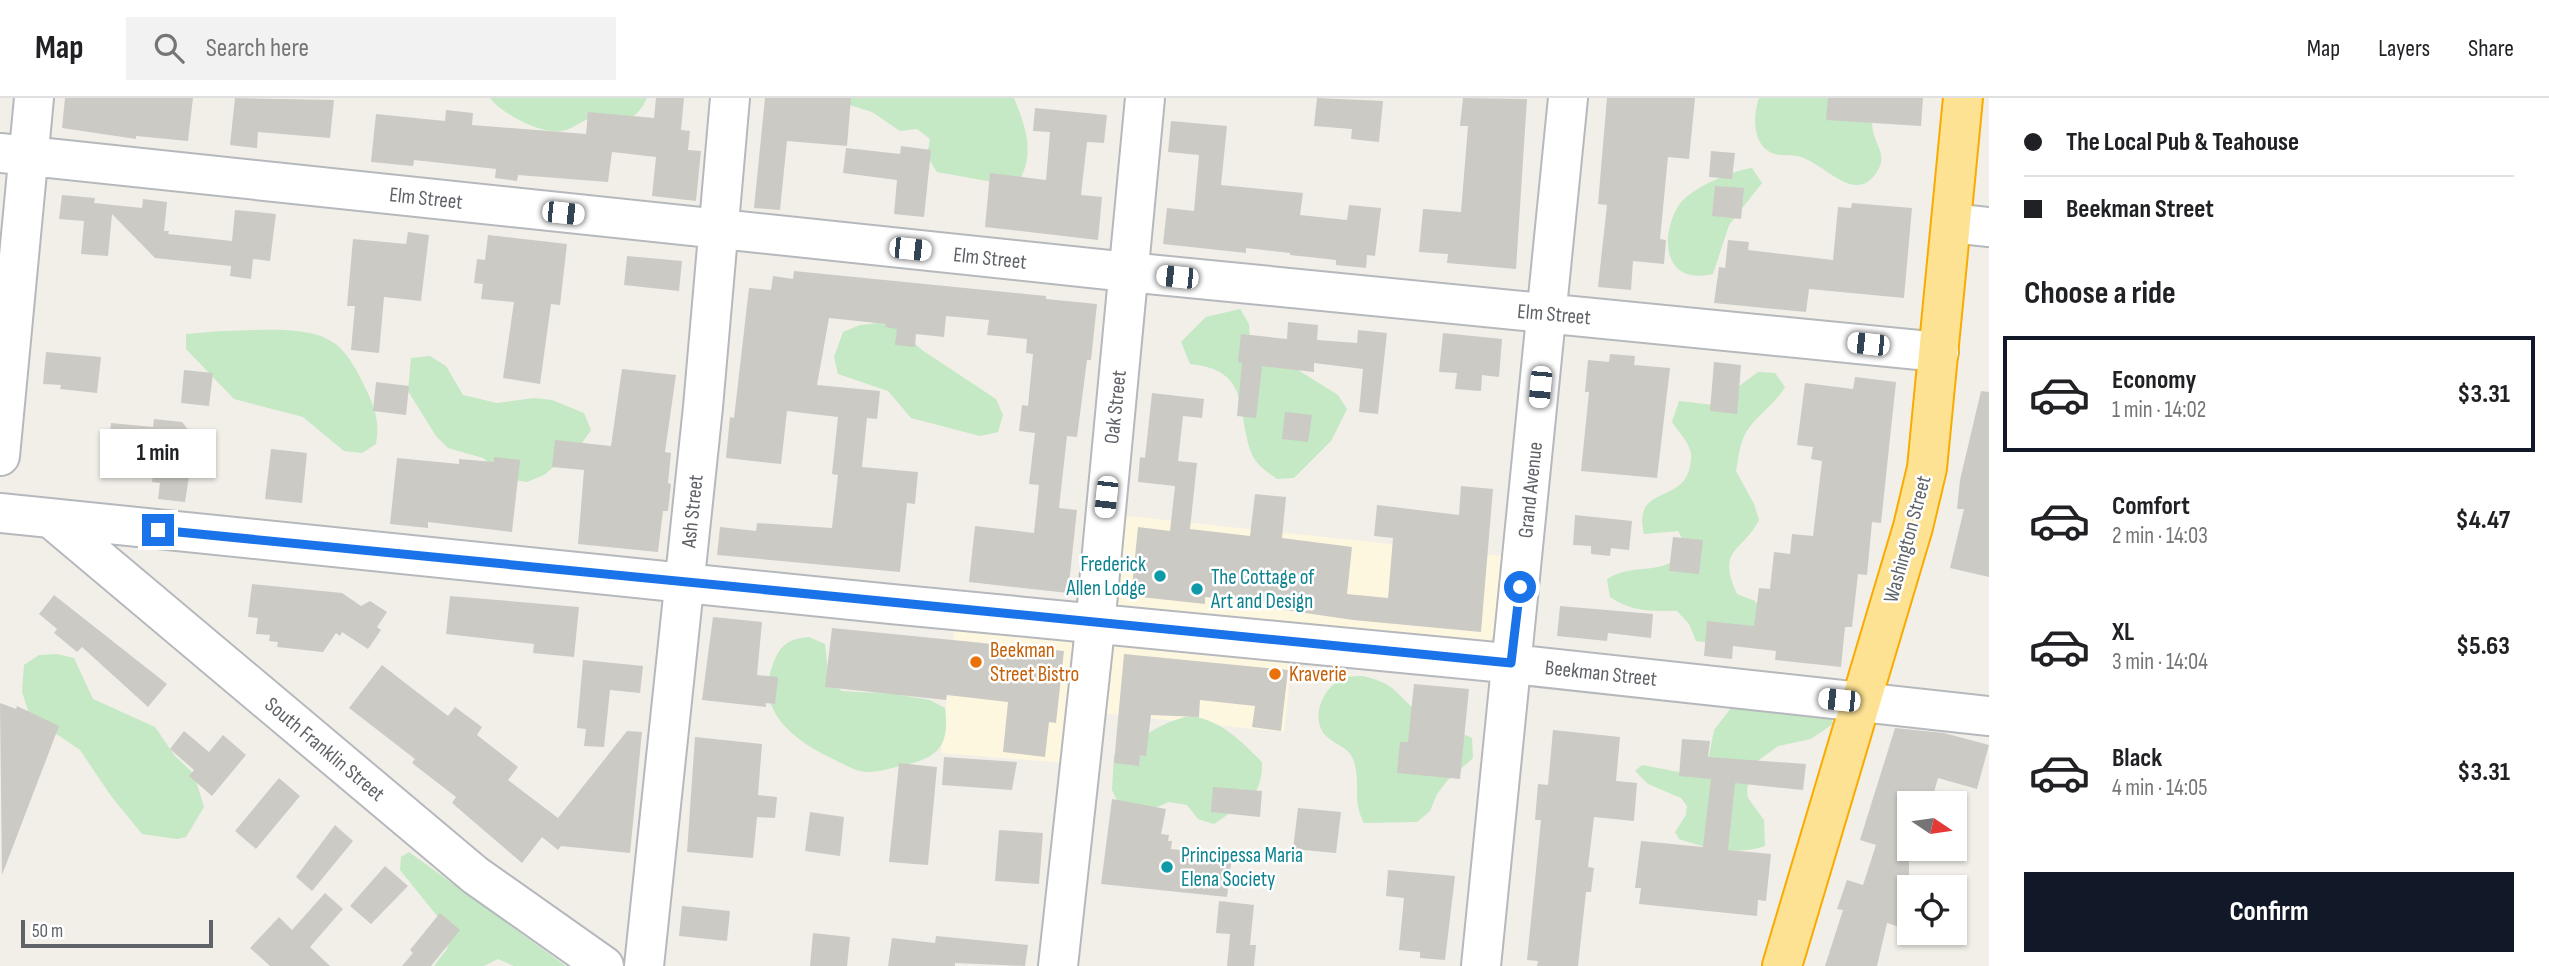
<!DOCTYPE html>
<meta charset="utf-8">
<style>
body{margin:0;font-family:"Sofia Sans Condensed",sans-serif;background:#f2f2f2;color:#202124;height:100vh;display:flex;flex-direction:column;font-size:26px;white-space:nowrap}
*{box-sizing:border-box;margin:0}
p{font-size:23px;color:#757577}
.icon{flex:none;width:38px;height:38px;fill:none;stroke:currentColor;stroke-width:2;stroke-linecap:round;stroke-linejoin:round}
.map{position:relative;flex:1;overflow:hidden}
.details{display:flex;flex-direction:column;background:#fff;width:560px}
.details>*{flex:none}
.guide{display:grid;align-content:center;height:154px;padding:0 35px;background:#fff}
.needle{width:46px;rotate:103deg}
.tools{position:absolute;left:1897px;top:693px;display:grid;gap:14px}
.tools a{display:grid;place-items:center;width:70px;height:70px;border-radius:0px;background:#fff;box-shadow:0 2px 5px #0004;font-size:35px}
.scale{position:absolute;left:21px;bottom:18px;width:192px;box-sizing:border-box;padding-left:7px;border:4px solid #5f6368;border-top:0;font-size:19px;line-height:24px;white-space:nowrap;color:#5f6368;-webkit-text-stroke:5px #fff;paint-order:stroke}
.end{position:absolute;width:32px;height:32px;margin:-16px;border:9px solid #1a73e8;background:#fff;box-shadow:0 0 0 4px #fff}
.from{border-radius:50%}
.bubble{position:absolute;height:49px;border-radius:0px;background:#fff;box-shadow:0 2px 5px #0004;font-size:23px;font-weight:700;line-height:49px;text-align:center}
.car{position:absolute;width:21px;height:42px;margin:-21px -10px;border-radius:9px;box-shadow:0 0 5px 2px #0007;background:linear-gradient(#fff 24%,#345 0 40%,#fff 0 76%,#345 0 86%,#fff 0)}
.guide b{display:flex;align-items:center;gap:24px;height:66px;font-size:26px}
.guide b+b{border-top:2px solid #e0e0e0}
.guide i{width:18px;height:18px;background:#202124}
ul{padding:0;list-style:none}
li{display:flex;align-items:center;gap:21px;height:116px;margin:0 14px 10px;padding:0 21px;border:4px solid transparent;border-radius:0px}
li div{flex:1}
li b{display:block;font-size:26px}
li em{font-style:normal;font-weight:700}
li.active{border-color:#111827}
li>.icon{width:63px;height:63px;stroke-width:1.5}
h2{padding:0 35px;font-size:32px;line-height:84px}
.button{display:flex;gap:14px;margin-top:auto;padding:14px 35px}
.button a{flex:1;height:80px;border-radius:0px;background:#111827;color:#fff;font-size:28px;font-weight:700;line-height:80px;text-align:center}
header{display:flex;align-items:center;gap:42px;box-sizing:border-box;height:98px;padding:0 35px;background:#fff;border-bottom:2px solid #e0e0e0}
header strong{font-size:33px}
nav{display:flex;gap:38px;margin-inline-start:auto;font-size:24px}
.search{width:490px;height:63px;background:#f2f2f2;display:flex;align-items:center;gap:18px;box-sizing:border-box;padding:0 24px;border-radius:0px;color:#757577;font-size:26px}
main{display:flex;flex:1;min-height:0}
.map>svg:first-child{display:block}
.commercial{fill:#fef7e0}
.green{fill:#c5e8c5}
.building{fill:#cccac5}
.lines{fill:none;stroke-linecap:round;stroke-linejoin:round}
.minor-casing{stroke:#b5b8bc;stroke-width:42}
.highway-casing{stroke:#f9ab00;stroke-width:42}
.minor{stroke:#fff;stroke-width:38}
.highway{stroke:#fde293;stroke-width:38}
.route{stroke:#1a73e8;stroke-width:9}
.culture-dot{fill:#0f9aa8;stroke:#fff;stroke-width:2.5}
.food-dot{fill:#e8710a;stroke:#fff;stroke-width:2.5}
.labels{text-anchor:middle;stroke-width:5;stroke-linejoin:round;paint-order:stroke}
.street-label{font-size:21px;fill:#5f6368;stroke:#fff}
.culture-label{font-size:21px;fill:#0d838f;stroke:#fff;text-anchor:start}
.food-label{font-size:21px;fill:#c56008;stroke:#fff;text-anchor:start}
</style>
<header>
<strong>Map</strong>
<div class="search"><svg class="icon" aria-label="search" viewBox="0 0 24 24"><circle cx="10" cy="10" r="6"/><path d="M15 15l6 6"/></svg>Search here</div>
<nav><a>Map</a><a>Layers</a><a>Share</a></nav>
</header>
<main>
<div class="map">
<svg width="1989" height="868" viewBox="0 0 1989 868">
<rect width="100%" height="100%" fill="#f1efe8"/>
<path class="commercial" d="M1118,417L1503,458L1493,538L1488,544L1114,509Z
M955,526L1066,539L1072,544L1075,551L1065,665L941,655Z
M1117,545L1292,560L1284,634L1099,615L1111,548Z"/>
<path class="green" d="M490,0H647C631,33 618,16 592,20C582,22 573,31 562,33C542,37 502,16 490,0Z
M838,0H1014C1026,29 1035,55 1019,83H987L937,74L927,58L930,41L917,31L900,33L872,14L840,4Z
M1759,0H1877C1874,12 1870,25 1874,37C1878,50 1886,59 1878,72C1858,107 1829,71 1806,61C1796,56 1790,58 1780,57C1752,54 1752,19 1759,0Z
M1752,70L1762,85L1729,127L1713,176C1666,187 1659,144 1677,110C1687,91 1731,73 1752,70Z
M1240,211L1249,226L1250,242L1338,297L1347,311L1331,343L1294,380L1277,381C1267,374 1255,366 1251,354C1236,311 1251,272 1190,266L1181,244L1206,219Z
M878,225L895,228L922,252L996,301L1003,317L998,334L980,338L911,320L888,293L838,276L834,259L843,234L860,227Z
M221,233C251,233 303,227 329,242C346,250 357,273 365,289C375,310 380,324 376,346L362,355L344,353L303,319L234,301L186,251V236Z
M430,258L446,268L463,297L497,305L534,300L552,302L584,315L591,332L582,345L544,377L527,384L509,381L483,360L448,350L436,338L408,293L411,260Z
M1758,274L1775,275L1785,289C1774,309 1751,320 1743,341C1739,350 1738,363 1736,373L1754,406L1759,422C1742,455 1716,450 1737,496L1755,503L1764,516L1761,532L1712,545L1696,543L1689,526L1677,513C1651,513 1632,514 1610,499L1607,481C1639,462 1664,482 1687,449L1678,433L1644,436C1632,386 1683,407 1690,368C1691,364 1692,356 1690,352C1687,342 1678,333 1672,324L1679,303L1714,307Z
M809,539L825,546L829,583L842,593L894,596L930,602L945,610C950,649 938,660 901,668C891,670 879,674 869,674C855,674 842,665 829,659C794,642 756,613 772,569C779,548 787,541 809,539Z
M57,556L74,560L93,601L155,629L175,658L194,676L204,709L186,739L177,741L142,736L111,698L80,652L58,637L42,631L30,618L22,594L24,567L39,557Z
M1363,578C1401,587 1395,599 1422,616C1438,626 1456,632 1472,640L1473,660L1447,683L1437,696L1430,713L1417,724L1364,725C1351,700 1362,685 1353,661C1349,649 1333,646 1325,637C1309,618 1325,585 1347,579C1352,578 1358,578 1363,578Z
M1777,605L1831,618L1833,626L1811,641L1778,648L1755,665L1747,691L1748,700L1764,722L1765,748C1739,758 1704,750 1679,741L1675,734L1686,717L1687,708L1681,700L1648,686L1635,673L1642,667L1679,674L1697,671L1709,658L1714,632L1731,610Z
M1191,618C1221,622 1241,643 1262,664C1263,702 1242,706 1214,726L1198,721L1187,707L1169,704L1153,711L1120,709L1112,692L1114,657C1141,642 1160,623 1191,618Z
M409,754L566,868H514L498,861L484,868H434L447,851L450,834L400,772L401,759Z"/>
<path class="building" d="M65,0H193L188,43L136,38V41L62,30Z
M235,0L334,2L330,40L258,34L257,50L230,47Z
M656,0H684L681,32L690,33L688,52L701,53L696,103L652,98L656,59L612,54L608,84L518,77L517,83L495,80L496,71L414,62L413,68L371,64L376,16L445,23L446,12L473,15L472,27L586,36L588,14L654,20Z
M765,0H851L847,48L787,43L780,112L754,110Z
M1317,0L1383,3L1379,44L1351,41L1352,31L1314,28Z
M1463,0L1527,1L1516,171L1447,165L1448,156L1419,154L1423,111L1461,114L1468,28H1460Z
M1607,0H1695L1689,61L1668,59L1660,141L1666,142L1664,166L1633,163L1631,192L1598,189L1607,107L1598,106Z
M1828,0H1923L1921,28L1826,22Z
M1035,10L1107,17L1104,45L1087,44L1081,97L1102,99L1098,142L985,129L990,75L1046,82L1050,34L1033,33Z
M1171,23L1227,28L1221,87L1303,95L1300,117L1347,122L1349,107L1381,110L1375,158L1367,157L1366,170L1336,167V162L1290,157V155L1246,150V155L1163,146L1167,110L1194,113L1199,57L1168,54Z
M901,48L931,52L924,119L894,116L897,82L843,75L846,50L900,56Z
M1711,53L1735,55L1732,81L1709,79Z
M1715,88L1744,90L1741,121L1712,118Z
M62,97L95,100L94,105L142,110L143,101L167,104L164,133H169L168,136L232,143L235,112L276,116L270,163L253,161L251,181L230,178L231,168L155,160L112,116L108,158L81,156L84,123L59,121Z
M1852,105L1912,110L1904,200L1809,191L1806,214L1714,205L1719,169L1725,170L1728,142L1749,144L1748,152L1833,162L1838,109L1851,110Z
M408,134L429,137L421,203L384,199L379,255L351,252L355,208H347L353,141L406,146Z
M488,137L567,146L560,207L551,206L540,286L503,280L514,204L481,201L483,186L474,185L477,161L485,162Z
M627,158L682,163L679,193L624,187Z
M794,173L1046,198V201L1097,206L1091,262H1087L1077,339L1067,338L1059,410L1077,412L1068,495L969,484L975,428L1034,435L1039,387L1029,386L1035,335L1019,333L1022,307L1028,308L1033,256L1026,255L1027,241L987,237L989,222L946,218L944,239L916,236L915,249L895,247L897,231L885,229L886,226L829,220L817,287L880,293L877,321L867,320L862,369L918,374L915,406L907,405L900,474L717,457L720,429L756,433L757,425L832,430L838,377L832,376L838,319L787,313L781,366L726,360L730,319L734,320L749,190L771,192L773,178L793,181Z
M1288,224L1318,227L1317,242L1357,245L1358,232L1387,235L1378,316L1359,314L1363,271L1314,265V274L1262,268L1256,320L1237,318L1242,265L1238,264L1241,236L1287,241Z
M1443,235L1502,241L1499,279L1482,277L1481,293L1455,291L1457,275L1439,274Z
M46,254L101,259L97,295L60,291L61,287L43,286Z
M1610,256L1635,258L1634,267L1670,270L1657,380L1581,373L1589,294H1585L1588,262L1609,264Z
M1714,264L1741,267L1737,316L1710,313Z
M622,271L676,277L665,354L671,355L668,385L671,386L668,413H663L658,454L578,446L584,372L552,369L555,342L611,348Z
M184,272L213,275L209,308L181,305Z
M1855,279L1896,284L1881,425L1872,424L1867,477L1858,476L1852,529H1845L1841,569L1775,562L1776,553L1733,548L1732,561L1704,558L1707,523L1754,528L1759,490L1770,491L1774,454L1790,456L1792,436L1813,438L1822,363L1811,361L1813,349L1797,347L1805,285L1853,291Z
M376,284L409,288L406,317L373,313Z
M1981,293L1989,294V479L1950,470L1964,411H1957L1960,382Z
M1152,295L1204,301L1202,320L1183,318L1178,363L1197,365L1190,431L1250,438L1255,396L1286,399L1282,440L1352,449L1347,496L1388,500L1393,440L1374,438L1377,407L1459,417L1461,388L1493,391L1481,534L1353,522L1271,510L1272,506L1205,499V506L1131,498L1138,429L1170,433L1175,388L1138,384L1140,359L1145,360Z
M1285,314L1312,317L1308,344L1282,341Z
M154,321L182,324L195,340L185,404L158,401L160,385L152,384L153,377L106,372L111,325L153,329Z
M271,351L307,355L302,405L265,401Z
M494,359L520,362L512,434L428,424V430L390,426L397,360L459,366V361L494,364Z
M1575,417L1632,423L1629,452L1611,450L1610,458L1591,456V448L1573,447Z
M1673,439L1703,442L1699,476L1669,473Z
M252,486L342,495L361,508L370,503L387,514L377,529L381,532L368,551L342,534L340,538L336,535L323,554L277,549L278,544L269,543L270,537L256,536L258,520L248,519Z
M54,497L167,586L148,609L82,549L77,554L54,535L57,531L39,516Z
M450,498L579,509L574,559L533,555L534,546L446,536Z
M1560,508L1653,516L1651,540L1608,535L1607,543L1557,538Z
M713,519L762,524L757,577L778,579L775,606L766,605V609L702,602Z
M832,530L1064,553L1056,625L1049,624L1045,659L1003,654L1008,604L947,597L946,602L825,589Z
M1124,556L1288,572L1281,633L1252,629L1255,608L1200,602L1199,619L1151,617L1146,658L1140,657L1139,668L1114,665Z
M583,562L643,568L640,595L610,592L604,649L584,648L586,631L577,630Z
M382,567L448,618L455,609L482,629L477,637L518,669L508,682L558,720L627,633L642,634L630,755L561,748L558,752L542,739L522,765L452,705L456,699L412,665L415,661L349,610Z
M1414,586L1469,591L1460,681L1397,675L1400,644H1408Z
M0,605L16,611L17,608L59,628L2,777Z
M1895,630L1944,635L1989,647L1977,691L1938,680L1931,705H1909V832L1887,825L1877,868H1825L1843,812L1837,811L1847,782L1863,787L1876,747L1860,742Z
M1553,632L1620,639L1616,683L1637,685L1634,723L1594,719L1588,769L1594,770L1591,794H1586L1578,868H1537L1538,863L1527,862L1541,722H1535L1538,686L1548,687Z
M184,633L209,654L223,637L246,657L212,698L189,678L194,672L170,651Z
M695,639L762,646L758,697L777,699L775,720L757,719L753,760L687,754Z
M1682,641L1710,643L1708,659L1806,666L1803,692L1735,685L1728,752L1771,756L1766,803L1758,802L1757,818L1639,806L1641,790H1635L1641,743L1703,749L1711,681L1679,678Z
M944,659L1017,664L1012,692L942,687Z
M899,665L937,669L928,767L889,764Z
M279,680L300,698L256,751L235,733Z
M1213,689L1262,693L1260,719L1211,714Z
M1112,701L1166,711L1161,736L1169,737L1168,743H1172L1171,751L1232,758L1227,799L1101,786Z
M1298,710L1341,714L1336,755L1293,751Z
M810,714L844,719L840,758L805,753Z
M335,727L353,743L312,793L296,779Z
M999,732L1043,735L1039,786L995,783Z
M385,768L408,788L371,826L350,808Z
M1388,772L1455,778L1445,862L1420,860V854L1399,852L1404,800L1386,798Z
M325,795L343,811L310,849L330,868H270L250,850L279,819L292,832Z
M1219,803L1254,807L1250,847H1256L1254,868H1227L1230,836L1216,835Z
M682,808L730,813L727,843L679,838Z
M440,815L460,832L431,868H402L413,855L410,852Z
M813,835L850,839L847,868H810Z
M936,838L1028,847L1025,868L955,865V868H888L892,840L935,845Z"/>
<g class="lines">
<g class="minor-casing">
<path id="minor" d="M0,55L1128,174L1939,254
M1951,125L1989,129
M0,358L34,0
M0,415L891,506L1485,563L1989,618
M54,423L475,777L604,868
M644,868L703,309L730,0
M1058,868L1093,549L1145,0
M1481,868L1568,0"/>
</g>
<g class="highway-casing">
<path id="highway" d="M1782,868L1913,429L1927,370L1963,0"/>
</g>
<use href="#minor" class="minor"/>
<use href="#highway" class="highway"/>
</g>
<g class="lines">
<path class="route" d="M158,432L1511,565L1520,489"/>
</g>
<g class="culture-dot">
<circle cx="1160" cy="478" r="7"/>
<circle cx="1197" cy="491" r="7"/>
<circle cx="1167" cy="769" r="7"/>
</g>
<g class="food-dot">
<circle cx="976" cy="564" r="7"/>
<circle cx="1275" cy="576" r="7"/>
</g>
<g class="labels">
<g class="street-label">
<text transform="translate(426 100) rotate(6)" y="7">Elm Street</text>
<text transform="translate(990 160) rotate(6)" y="7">Elm Street</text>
<text transform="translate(1554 216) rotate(5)" y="7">Elm Street</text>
<text transform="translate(1115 309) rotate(-84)" y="7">Oak Street</text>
<text transform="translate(1530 392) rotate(-84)" y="7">Grand Avenue</text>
<text transform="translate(692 413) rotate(-84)" y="7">Ash Street</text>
<text transform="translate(1907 441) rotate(-75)" y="7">Washington Street</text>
<text transform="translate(1601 575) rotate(6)" y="7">Beekman Street</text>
<text transform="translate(325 651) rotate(40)" y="7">South Franklin Street</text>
</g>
<g class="culture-label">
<text x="1146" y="473" text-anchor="end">Frederick<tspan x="1146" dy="24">Allen Lodge</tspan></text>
<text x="1211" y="486">The Cottage of<tspan x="1211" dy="24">Art and Design</tspan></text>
<text x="1181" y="764">Principessa Maria<tspan x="1181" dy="24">Elena Society</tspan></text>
</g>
<g class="food-label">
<text x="990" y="559">Beekman<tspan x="990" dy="24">Street Bistro</tspan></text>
<text x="1289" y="583">Kraverie</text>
</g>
</g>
</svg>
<div class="tools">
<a><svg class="needle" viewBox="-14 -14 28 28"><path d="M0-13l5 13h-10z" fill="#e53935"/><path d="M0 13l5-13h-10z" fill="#757577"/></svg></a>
<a><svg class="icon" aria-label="locate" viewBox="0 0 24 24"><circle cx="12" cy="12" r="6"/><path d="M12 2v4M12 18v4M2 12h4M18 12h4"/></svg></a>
</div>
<div class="scale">50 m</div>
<i class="end from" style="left:1520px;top:489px"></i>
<i class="end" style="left:158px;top:432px"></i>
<div class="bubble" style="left:100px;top:331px;width:116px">1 min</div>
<i class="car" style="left:563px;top:115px;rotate:96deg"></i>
<i class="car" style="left:910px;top:151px;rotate:96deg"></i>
<i class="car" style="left:1177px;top:179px;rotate:276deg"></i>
<i class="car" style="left:1868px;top:246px;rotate:276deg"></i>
<i class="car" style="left:1540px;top:289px;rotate:185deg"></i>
<i class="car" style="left:1106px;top:399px;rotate:186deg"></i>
<i class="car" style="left:1839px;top:602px;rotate:276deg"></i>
</div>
<section class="details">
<div class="guide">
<b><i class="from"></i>The Local Pub &amp; Teahouse</b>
<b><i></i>Beekman Street</b>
</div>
<h2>Choose a ride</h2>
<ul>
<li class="active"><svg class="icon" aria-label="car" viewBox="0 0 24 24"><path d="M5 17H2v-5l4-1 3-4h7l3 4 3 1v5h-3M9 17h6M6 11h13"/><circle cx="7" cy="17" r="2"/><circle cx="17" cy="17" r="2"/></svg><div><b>Economy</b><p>1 min · 14:02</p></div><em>$3.31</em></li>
<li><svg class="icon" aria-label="car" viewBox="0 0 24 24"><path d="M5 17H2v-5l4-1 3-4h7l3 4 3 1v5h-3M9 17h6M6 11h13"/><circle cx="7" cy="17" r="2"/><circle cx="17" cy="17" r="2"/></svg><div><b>Comfort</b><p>2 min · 14:03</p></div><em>$4.47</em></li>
<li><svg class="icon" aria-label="car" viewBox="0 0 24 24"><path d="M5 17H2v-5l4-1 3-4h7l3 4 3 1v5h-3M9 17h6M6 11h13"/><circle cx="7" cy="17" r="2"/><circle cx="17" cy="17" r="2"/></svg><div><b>XL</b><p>3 min · 14:04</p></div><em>$5.63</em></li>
<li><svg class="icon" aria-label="car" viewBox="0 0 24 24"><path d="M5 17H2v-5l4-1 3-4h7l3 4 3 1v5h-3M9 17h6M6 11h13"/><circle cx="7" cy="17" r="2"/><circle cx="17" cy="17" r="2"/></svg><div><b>Black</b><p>4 min · 14:05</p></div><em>$3.31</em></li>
</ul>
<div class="button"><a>Confirm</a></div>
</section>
</main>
